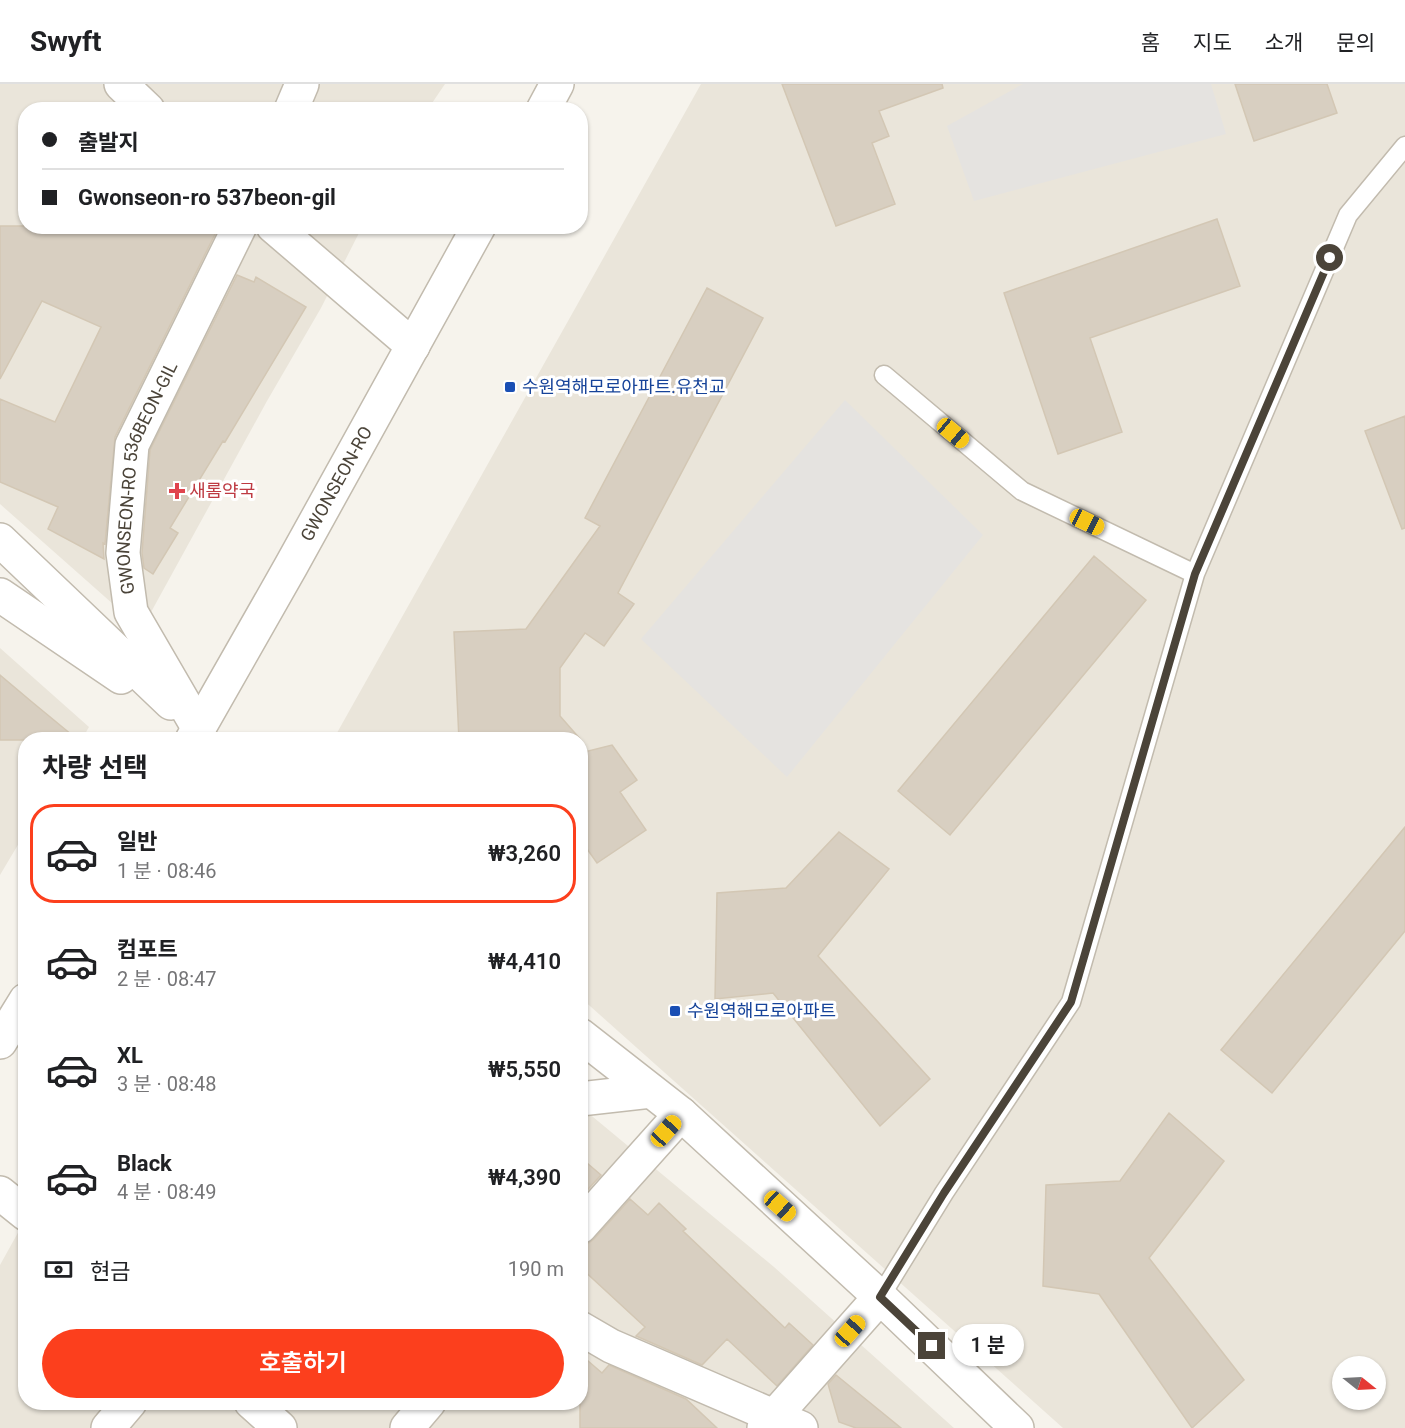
<!DOCTYPE html>
<html lang="ko">
<meta charset="utf-8">
<style>
body{margin:0;font-family:Roboto,"Noto Sans KR",sans-serif;background:#f2f2f2;color:#202124;height:100vh;display:flex;flex-direction:column;font-size:22px;white-space:nowrap}
*{box-sizing:border-box;margin:0}
p{font-size:20px;color:#757577}
.icon{flex:none;width:33px;height:33px;fill:none;stroke:currentColor;stroke-width:2;stroke-linecap:round;stroke-linejoin:round}
.map{position:relative;flex:1;overflow:hidden}
.drawer{position:absolute;left:18px;top:648px;width:570px;height:678px;display:flex;flex-direction:column;background:#fff;border-radius:24px;box-shadow:0 2px 4px #0004}
.drawer>*{flex:none}
.banner{position:absolute;left:18px;top:18px;width:570px;height:132px;border-radius:24px;box-shadow:0 2px 4px #0004;display:grid;align-content:center;height:132px;padding:0 24px;background:#fff}
.needle{width:39px;rotate:108deg}
.tools{position:absolute;left:1332px;top:1272px;display:grid;gap:12px}
.tools a{display:grid;place-items:center;width:54px;height:54px;border-radius:50%;background:#fff;box-shadow:0 2px 4px #0004;font-size:30px}
.end{position:absolute;width:27px;height:27px;margin:-14px;border:8px solid #4b4439;background:#fff;box-shadow:0 0 0 3px #fff}
.from{border-radius:50%}
.bubble{position:absolute;height:42px;border-radius:21px;background:#fff;box-shadow:0 2px 4px #0004;font-size:20px;font-weight:600;line-height:42px;text-align:center}
.car{position:absolute;width:18px;height:36px;margin:-18px -9px;border-radius:8px;box-shadow:0 0 4px 2px #0007;background:linear-gradient(#f5c518 24%,#345 0 40%,#f5c518 0 76%,#345 0 86%,#f5c518 0)}
.banner b{display:flex;align-items:center;gap:21px;height:57px;font-size:22px}
.banner b+b{border-top:2px solid #e0e0e0}
.banner i{width:15px;height:15px;background:#202124}
ul{padding:0;list-style:none}
li{display:flex;align-items:center;gap:18px;height:99px;margin:0 12px 9px;padding:0 12px;border:3px solid transparent;border-radius:24px}
li div{flex:1}
li b{display:block;font-size:22px}
li em{font-style:normal;font-weight:600}
li.selected{border-color:#fc3f1d}
li>.icon{width:54px;height:54px;stroke-width:1.5}
h2{padding:0 24px;font-size:27px;line-height:72px}
.pay{display:flex;align-items:center;gap:15px;height:66px;padding:0 24px;font-size:22px}
.pay p{margin-inline-start:auto}
.action{display:flex;gap:12px;margin-top:auto;padding:12px 24px}
.action a{flex:1;height:69px;border-radius:36px;background:#fc3f1d;color:#fff;font-size:24px;font-weight:600;line-height:69px;text-align:center}
header{display:flex;align-items:center;gap:36px;box-sizing:border-box;height:84px;padding:0 30px;background:#fff;border-bottom:2px solid #e0e0e0}
header strong{font-size:28px}
nav{display:flex;gap:33px;margin-inline-start:auto;font-size:21px}
.map>svg:first-child{display:block}
.residential{fill:#eae5da;fill-rule:evenodd}
.parking{fill:#e5e3e0}
.building{fill:#d8cfc1;stroke:#d3c7b4;stroke-width:1.5}
.lines{fill:none;stroke-linecap:round;stroke-linejoin:round}
.service-casing{stroke:#c2bbae;stroke-width:21}
.minor-casing{stroke:#c2bbae;stroke-width:36}
.tertiary-casing{stroke:#c2bbae;stroke-width:36}
.service{stroke:#fff;stroke-width:18}
.minor{stroke:#fff;stroke-width:33}
.tertiary{stroke:#fff;stroke-width:33}
.route{stroke:#4b4439;stroke-width:8}
.transit-dot{fill:#1a4fb4;stroke:#fff;stroke-width:2}
.health-dot{fill:#e0444e;stroke:#fff;stroke-width:2}
.labels{text-anchor:middle;stroke-width:6;stroke-linejoin:round;paint-order:stroke}
.transit-label{font-size:18px;fill:#164399;stroke:#fff;text-anchor:start}
.street-label{font-size:18px;fill:#4b4439;stroke:#fff}
.health-label{font-size:18px;fill:#be3a42;stroke:#fff;text-anchor:start}
</style>
<header>
<strong>Swyft</strong>
<nav><a>홈</a><a>지도</a><a>소개</a><a>문의</a></nav>
</header>
<div class="map">
<svg width="1405" height="1344" viewBox="0 0 1405 1344">
<rect width="100%" height="100%" fill="#f6f3ec"/>
<path class="residential" d="M0,0H445L428,25L26,26V142L362,143L321,224L267,317L150,530L113,520L0,420Z
M701,0H1405V1344H1063L581,914L580,656H333ZM1342,1282H1376V1316H1342Z
M0,564L89,643L82,655L26,656L25,749L0,791Z
M581,1023L774,1183L954,1344H0V1181L25,1136L26,1318H580Z"/>
<path class="parking" d="M1023,0H1211L1226,50L974,117L947,42Z
M845,316L983,451L787,693L641,555Z"/>
<path class="building" d="M782,0H942L943,4L879,27L889,52L872,59L895,120L836,142Z
M1235,0H1327L1337,29L1254,57Z
M1217,135L1240,202L1090,254L1122,348L1058,370L1004,209Z
M0,142H219L115,353L105,460L103,459L104,475L48,445L58,423L0,398V315L55,338L101,243L42,217L0,295Z
M237,191L254,198L256,193L306,223L225,358L223,357L170,444L178,449L153,490L144,484L142,469L150,366Z
M707,204L763,234L618,509L634,520L604,562L585,549L560,584V632L581,656H459L454,548L526,545L600,442L585,434Z
M1405,332V444L1402,445L1365,347Z
M1094,472L1146,516L950,751L898,707Z
M0,591L32,618L78,656H0Z
M612,661L637,696L620,708L646,746L597,779L580,755V669Z
M1405,743V847L1272,1009L1221,966Z
M839,748L889,785L818,872L930,995L880,1042L773,909L715,915L717,809L786,804Z
M1169,1029L1224,1077L1149,1174L1244,1296L1192,1344L1099,1210L1043,1202L1046,1101L1120,1097Z
M580,1073L601,1091L580,1114Z
M630,1115L648,1131L659,1119L686,1145L683,1147L785,1244L789,1239L813,1261L777,1302L727,1255L702,1281L636,1252L645,1243L580,1183V1161H586L594,1155Z
M580,1270L602,1289L609,1281L686,1315L717,1344H580Z
M836,1291L901,1344H856L839,1338L828,1300Z"/>
<g class="lines">
<g class="service-casing">
<path id="service" d="M884,291L1022,407L1195,490
M880,1213L944,1109L1071,918L1195,490L1348,131L1405,62"/>
</g>
<g class="minor-casing">
<g id="minor">
<path d="M121,0L148,26"/>
<path d="M291,26L302,0"/>
<path d="M273,142L413,262"/>
<path d="M0,456L171,619"/>
<path d="M0,511L121,593"/>
<path id="s1" d="M199,645L131,528L123,469L132,361L240,142"/>
<path d="M580,951L681,1030L880,1213L1017,1344"/>
<path d="M580,1015L651,1007"/>
<path d="M0,1109L26,1130"/>
<path d="M580,1143L681,1030"/>
<path d="M580,1244L611,1262L801,1344"/>
<path d="M251,1318L280,1344"/>
<path d="M108,1344L130,1318"/>
<path d="M407,1344L429,1318"/>
<path d="M764,1344L880,1213"/>
</g>
</g>
<g class="tertiary-casing">
<g id="tertiary">
<path d="M543,26L557,0"/>
<path id="s2" d="M192,656L291,482L479,142"/>
<path d="M0,958L26,916"/>
</g>
</g>
<use href="#service" class="service"/>
<use href="#minor" class="minor"/>
<use href="#tertiary" class="tertiary"/>
</g>
<g class="lines">
<path class="route" d="M932,1262L880,1213L944,1109L1071,918L1195,490L1330,174"/>
</g>
<g class="transit-dot">
<rect x="504" y="297" width="12" height="12" rx="3"/>
<rect x="669" y="921" width="12" height="12" rx="3"/>
</g>
<path class="health-dot" d="M174 398h6v6h6v6h-6v6h-6v-6h-6v-6h6z"/>
<g class="labels">
<g class="transit-label">
<text x="522" y="309">수원역해모로아파트.유천교</text>
<text x="687" y="933">수원역해모로아파트</text>
</g>
<g class="street-label">
<text dy="6" stroke="none"><textPath href="#s1" startOffset="274">GWONSEON-RO 536BEON-GIL</textPath></text>
<text dy="6" stroke="none"><textPath href="#s2" startOffset="294">GWONSEON-RO</textPath></text>
</g>
<g class="health-label">
<text x="189" y="413">새롬약국</text>
</g>
</g>
</svg>
<div class="tools">
<a><svg class="needle" viewBox="-14 -14 28 28"><path d="M0-13l5 13h-10z" fill="#e53935"/><path d="M0 13l5-13h-10z" fill="#757577"/></svg></a>
</div>
<i class="end from" style="left:1330px;top:174px"></i>
<i class="end" style="left:932px;top:1262px"></i>
<div class="bubble" style="left:952px;top:1240px;width:72px">1 분</div>
<i class="car" style="left:953px;top:349px;rotate:130deg"></i>
<i class="car" style="left:1087px;top:438px;rotate:116deg"></i>
<i class="car" style="left:666px;top:1047px;rotate:42deg"></i>
<i class="car" style="left:780px;top:1122px;rotate:132deg"></i>
<i class="car" style="left:850px;top:1247px;rotate:42deg"></i>
<div class="banner">
<b><i class="from"></i>출발지</b>
<b><i></i>Gwonseon-ro 537beon-gil</b>
</div>
<section class="drawer">
<h2>차량 선택</h2>
<ul>
<li class="selected"><svg class="icon" aria-label="car" viewBox="0 0 24 24"><path d="M5 17H2v-5l4-1 3-4h7l3 4 3 1v5h-3M9 17h6M6 11h13"/><circle cx="7" cy="17" r="2"/><circle cx="17" cy="17" r="2"/></svg><div><b>일반</b><p>1 분 · 08:46</p></div><em>₩3,260</em></li>
<li><svg class="icon" aria-label="car" viewBox="0 0 24 24"><path d="M5 17H2v-5l4-1 3-4h7l3 4 3 1v5h-3M9 17h6M6 11h13"/><circle cx="7" cy="17" r="2"/><circle cx="17" cy="17" r="2"/></svg><div><b>컴포트</b><p>2 분 · 08:47</p></div><em>₩4,410</em></li>
<li><svg class="icon" aria-label="car" viewBox="0 0 24 24"><path d="M5 17H2v-5l4-1 3-4h7l3 4 3 1v5h-3M9 17h6M6 11h13"/><circle cx="7" cy="17" r="2"/><circle cx="17" cy="17" r="2"/></svg><div><b>XL</b><p>3 분 · 08:48</p></div><em>₩5,550</em></li>
<li><svg class="icon" aria-label="car" viewBox="0 0 24 24"><path d="M5 17H2v-5l4-1 3-4h7l3 4 3 1v5h-3M9 17h6M6 11h13"/><circle cx="7" cy="17" r="2"/><circle cx="17" cy="17" r="2"/></svg><div><b>Black</b><p>4 분 · 08:49</p></div><em>₩4,390</em></li>
</ul>
<div class="pay"><svg class="icon" aria-label="cash" viewBox="0 0 24 24"><path d="M3 7h18v10H3z"/><circle cx="12" cy="12" r="2"/></svg>현금<p>190 m</p></div>
<div class="action"><a>호출하기</a></div>
</section>
</div>
